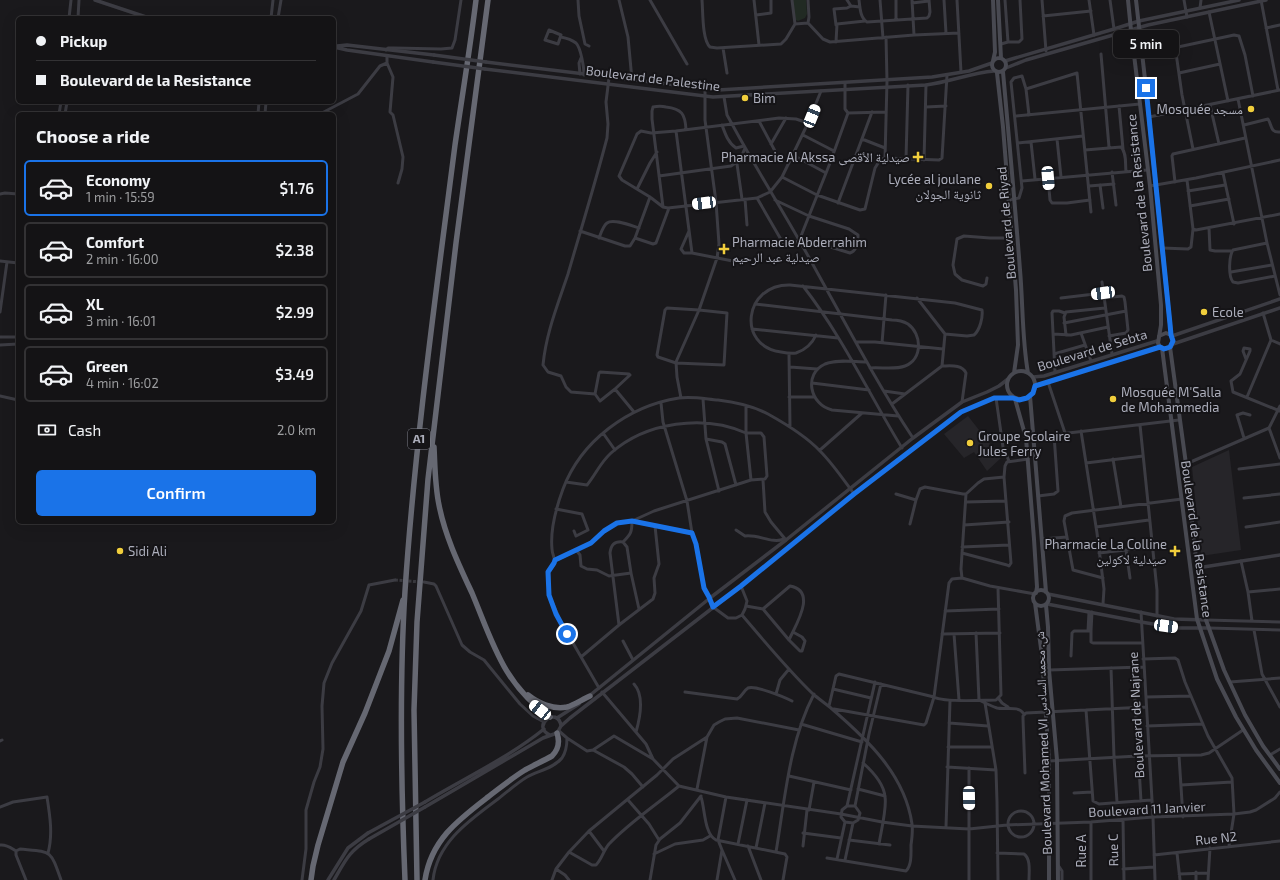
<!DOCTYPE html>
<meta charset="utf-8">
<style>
body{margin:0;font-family:"Exo 2","Noto Naskh Arabic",sans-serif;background:#1d1c1e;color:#f1f3f6;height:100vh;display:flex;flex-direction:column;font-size:15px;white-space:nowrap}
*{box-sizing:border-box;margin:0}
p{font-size:13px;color:#9d9ea0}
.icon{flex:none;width:22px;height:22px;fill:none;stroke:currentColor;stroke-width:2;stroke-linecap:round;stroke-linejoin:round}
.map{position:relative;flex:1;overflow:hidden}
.sheet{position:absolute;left:16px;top:112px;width:320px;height:412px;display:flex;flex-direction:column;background:#141315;border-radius:6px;box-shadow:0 4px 16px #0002,0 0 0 1px #333234}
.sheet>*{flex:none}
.top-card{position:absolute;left:16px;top:16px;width:320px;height:88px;border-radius:6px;box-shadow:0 4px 16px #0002,0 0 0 1px #333234;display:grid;align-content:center;height:88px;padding:0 20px;background:#141315}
.end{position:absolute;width:18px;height:18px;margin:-9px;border:5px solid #1a73e8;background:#fff;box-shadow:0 0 0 2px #fff}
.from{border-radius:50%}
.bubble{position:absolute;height:28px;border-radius:6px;background:#141315;box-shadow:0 4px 16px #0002,0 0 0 1px #333234;font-size:13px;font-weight:600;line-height:28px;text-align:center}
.car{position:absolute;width:12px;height:24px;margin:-12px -6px;border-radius:5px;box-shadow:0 0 3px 1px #0007;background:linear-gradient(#fff 24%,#345 0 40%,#fff 0 76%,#345 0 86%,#fff 0)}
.top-card b{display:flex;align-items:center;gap:14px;height:38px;font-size:15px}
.top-card b+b{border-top:1px solid #333234}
.top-card i{width:10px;height:10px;background:#f1f3f6}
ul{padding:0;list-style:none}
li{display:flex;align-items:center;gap:12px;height:56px;margin:0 8px 6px;padding:0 12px;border:2px solid #333234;border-radius:6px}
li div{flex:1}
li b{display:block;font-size:15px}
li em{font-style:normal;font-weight:600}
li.current{border-color:#1a73e8}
li>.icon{width:36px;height:36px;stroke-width:1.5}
h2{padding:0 20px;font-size:18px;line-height:48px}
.pay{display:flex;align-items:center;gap:10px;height:44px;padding:0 20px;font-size:15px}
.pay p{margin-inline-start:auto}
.cta{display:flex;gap:8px;margin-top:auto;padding:8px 20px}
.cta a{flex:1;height:46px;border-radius:6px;background:#1a73e8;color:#fff;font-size:16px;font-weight:600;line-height:46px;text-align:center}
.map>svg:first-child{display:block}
.built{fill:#262529}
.green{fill:#212a23}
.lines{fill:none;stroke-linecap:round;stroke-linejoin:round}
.minor-tunnel{stroke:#37373c;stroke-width:3;stroke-dasharray:3 1.5;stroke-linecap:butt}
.minor{stroke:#3c3c43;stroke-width:3}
.tertiary{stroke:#3c3c43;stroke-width:3.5}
.secondary{stroke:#484951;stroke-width:4}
.motorway{stroke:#666872;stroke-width:5.5}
.tertiary-bridge{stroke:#3c3c43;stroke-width:3.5}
.route{stroke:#1a73e8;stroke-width:5}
.poi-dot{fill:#f1ce3c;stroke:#151417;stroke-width:1.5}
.labels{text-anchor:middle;stroke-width:4;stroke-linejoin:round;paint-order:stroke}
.shield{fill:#151417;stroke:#7f808a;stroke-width:1}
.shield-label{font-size:12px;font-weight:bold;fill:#acaebb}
.street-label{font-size:13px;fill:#acaebb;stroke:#151417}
.poi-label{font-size:13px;fill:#acaebb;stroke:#151417;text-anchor:start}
</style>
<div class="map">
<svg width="1280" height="880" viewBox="0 0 1280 880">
<rect width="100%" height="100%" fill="#1a191c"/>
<path class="built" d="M968,416L1001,458L987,471L974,452L964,458L944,434Z
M1229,450L1241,550L1201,556L1192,467Z"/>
<path class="green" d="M792,0H806L807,14L805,18L798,21L794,19Z"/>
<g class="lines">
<path class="minor-tunnel" d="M395,580L421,582"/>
<path class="minor" d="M578,0L579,16L585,44L589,46
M619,0L628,37L632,80
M650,0L687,64
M702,0C703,11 702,40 710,47L717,48L781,44L786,39L795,24L792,0
M754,0L759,45
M847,0L851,6L860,7
M859,0C860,7 860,18 867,22L927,18L929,16L930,12L929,0
M880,0L883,38
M896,0V19
M912,0L914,35
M944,0L946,33
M957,0L961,72
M1005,0L1008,42
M1042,0L1046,51
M1089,0L1094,35
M1110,0L1114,29
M1184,0L1187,17
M1261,0L1278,90
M912,3L929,1
M1200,8L1201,0
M1209,12L1228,101
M756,15L771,13V0
M1043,16L1091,11
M69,18L71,0
M78,18L79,0
M271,18L273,0
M278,18L281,0
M808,23L823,39L830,42L914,35L959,33
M808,23L809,17L808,0
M795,24L808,23
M836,25L834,9L847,8L851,6
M1266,28L1280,25
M549,30L561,35L558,44L545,40Z
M561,37C566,38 572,40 576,43C581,48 584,68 584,75
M836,42L837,24L865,21
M1001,44L1008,42H1019L1022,39L1020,0
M723,48L727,73
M386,50L388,48H394L441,49L452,48L455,40L461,0
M1101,54L1109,147
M387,56V63L393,77L390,112L393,115L403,157L402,169L398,183
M1179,73L1220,64
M580,74L579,63L581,58
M1026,89L1077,73L1091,212
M724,97L727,115L732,124C759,174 790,222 817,272C848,328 878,385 913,438
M1238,99L1267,243L1280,295
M1210,105L1219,144
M1119,106L1123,149
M926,107L946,106
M848,113L886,112
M59,114L61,102
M65,114L67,102
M258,114L259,102
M265,114L266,102
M320,114L358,94L380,66L387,63
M1016,116L1140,104
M1149,117L1280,90
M759,121L775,151
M808,123L796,119L779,118L676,131L651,133L641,131L637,134L619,176L622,180L650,197L663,207L668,208L757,198L770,192L782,177L808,123L821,91
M722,125C725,133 728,143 736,148L744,146
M1244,125L1268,119C1272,125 1270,133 1280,132
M676,131L692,253L743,263
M803,135L834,151
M862,139L885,148
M1057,139L1061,177
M1031,142L1035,179
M1018,143L1083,136
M771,144L786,118
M1193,149L1182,95L1176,53L1178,47L1234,35L1239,36L1245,55L1253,96
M1085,150L1121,147C1127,153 1125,164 1126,171
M793,155L826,173
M885,158L887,81L886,37
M906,159L908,85
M924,160L926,85
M737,164L742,199
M1112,172L1116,205
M1223,173L1234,224
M659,176L731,166L740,160L745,148
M782,177L817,195L860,210L865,209L875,168L880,160L885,158L939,160L942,158L947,75
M1048,178L1050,200L1052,203H1067L1090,200
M1187,180L1193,229L1196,230L1280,214
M1022,181L1147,170
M1175,182L1172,156L1173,154L1245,138
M1100,185L1103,208
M1089,186L1114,184
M1150,186L1196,178L1280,160
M637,189L650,163L657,152
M1188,191L1225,185
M0,194L5,193L18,194
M757,198L783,243L789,245L799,241L830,163L848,113L845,109V83
M745,199L747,225
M775,200L809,216L849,229L858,235C858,242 857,251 850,253L808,240L799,241
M1008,200L1019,198L1022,188L1011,82L1014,78L1022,76L1026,89L1029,115
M838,203L872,112
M1190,206L1229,199
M663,207L652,119V111L653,107C658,106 662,106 666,107C682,109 685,114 686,129
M1209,228L1210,250L1215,251H1231
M580,231L625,246H630L635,238L650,197
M689,231L681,249L684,253H692
M599,238C601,233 603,226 607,223C613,218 632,226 639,228
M635,238L653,244L656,243L669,208
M1267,243L1233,250C1229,256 1228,276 1233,282L1238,283L1275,276
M1162,248L1188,249L1191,247L1193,229
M0,261L18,263
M1231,272L1272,265
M987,278L986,284L983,286L962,280L955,274L953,265L957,239L964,236L990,238H1011
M1102,282L1112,354
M803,286C842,336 869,394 902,448
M1061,298L1103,293
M1103,298L1122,296L1124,297L1125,302L1128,330L1126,333L1109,336
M755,304L892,320C898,320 903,321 908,324C922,334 923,359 905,366C895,370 881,367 870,368
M667,308L699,310L727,313L724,365L676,363L658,357L657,355L665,310Z
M0,312L7,262
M1064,323L1126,311
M752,329L838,338
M1081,333L1091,361
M1053,334L1071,335L1108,327
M816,335C812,344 805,350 796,353C791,354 786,353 781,352C736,346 744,284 790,285L955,303L982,310C983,317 980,330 974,335L967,336L945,334
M1066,335L1064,317L1066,312L1105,308
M0,337H18
M1271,340L1280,344
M856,342H875L943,349
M882,343L886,295
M0,345L18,344
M789,354L790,427
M1054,354L1085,345
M1246,359L1243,351L1244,348L1250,349V351L1240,374L1231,381L1233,392L1280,411
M867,362C854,362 837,359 825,364C803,374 810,405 832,410L898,416
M942,366C950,366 962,364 966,373L962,402
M790,367L817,369
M600,372L629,374L630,375L615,389L600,401L595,394L599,373Z
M1055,372L1052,313L1053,311H1059L1065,313
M1048,382L1065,433
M812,383L869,390
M615,389L634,412
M884,391L905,394
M595,394L571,392L566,387L561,376L548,372L543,365C546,333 558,304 568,274C581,229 595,184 607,138L608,124L606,102L609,78
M0,396L18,400
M789,397H814
M1247,397L1271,340L1263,313
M681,398L677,377L676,362L699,310L717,258L719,244L716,202L705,120V90
M996,398L1003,447L1009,461
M703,399L706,439L719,491
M661,403L663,422L687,501L692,533L696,544L704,588L709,597L713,607L728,618H736L742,615L745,609L747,601L741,586
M892,404L942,366L945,334L917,298
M1280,406L1269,428L1280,458
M1140,425L1157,590V616
M1081,431L1097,533L1104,589L1103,604
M603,433L615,450
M1026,438L1179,420
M1244,438L1237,415L1243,413L1250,415
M706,439L722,442L725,444L736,485
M820,450L862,413
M1113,459L1121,507
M1086,463L1143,456
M1186,464L1269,428
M1239,469L1280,464
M763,480L765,512L771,522L786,540
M566,482L587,485C596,474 600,463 611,453C646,422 704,414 746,433L751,480
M896,494L916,500L920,489L925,487L963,494H966L978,483L984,479L1004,477L1005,466L1007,462L1028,459
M966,494L961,569L962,578L990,586L1035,594
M1038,496L1054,494L1058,491L1054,435
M1244,498L1280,494
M966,502L1006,501
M556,509L582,514L588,530L576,536L574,531
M632,521L654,511L751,480L765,479L767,476L764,437L761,433H746V406
M910,524L916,500
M964,525L1009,522
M1096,527L1149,520
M1246,527L1280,522
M736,530L745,536C758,534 772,544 784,539
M1042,539L1067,537
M623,542L627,547L631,573L639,609
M962,547L1009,545
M1126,550L1130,578
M577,551L580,555L581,566L587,569L597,570L609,576L631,573
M962,553L1007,565L1009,566L1011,563L1004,477
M1099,553L1152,547
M555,561L591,543L604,531L617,523L632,521L692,533
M1241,561L1248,592L1252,621
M962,578L952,579L949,583L934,697C944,703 983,700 996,700L1001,695L998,588
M1103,578L1073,570L1064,521L1065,516L1072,513L1182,499
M424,582L434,584L436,586L462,645L470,652L484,660L520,704L533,716L544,722
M1248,592L1280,589
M746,606L763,609L789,640L800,651H802L805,641L802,637L793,632
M763,609L790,586C818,591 795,626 789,640
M945,611L999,609
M1141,612L1153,817L1155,880
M742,615C765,642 788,670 813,694C819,699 826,704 832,709C868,740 905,775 912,824C913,831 912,838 911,845C911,853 912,865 906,871L827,858
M1206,620L1280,622
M619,625L610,553C611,545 614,541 623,542C631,534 632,532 632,521
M1209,628L1280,630
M1254,630L1262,674L1280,707
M1088,631L1089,612
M1091,631L1092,612
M976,633L979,700C985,703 991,706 997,708C1006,710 1018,705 1024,714
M942,634L1000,633
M954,634L959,700
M623,641L633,660
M1071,656L1072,633L1074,631H1091V642L1093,643H1142
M581,657L619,625L653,599L655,593L654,578L659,564L655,526
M1143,659L1175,658L1178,660L1185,682L1208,736L1232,778L1234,814L1229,846
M1111,668L1114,757L1117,802
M1133,668L1141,801
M1049,670L1143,667
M1230,682L1280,678
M634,684C645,696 640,718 636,732
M599,688L562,624L549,595V572L555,563C555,558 552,554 552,549C550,529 556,508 563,489C581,441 628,406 679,398C692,396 706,399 718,400C735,402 753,406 768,414C786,424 806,436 820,451C833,464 843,479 854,494
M833,689L871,698
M602,692L646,744L653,759L679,786L726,797L841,814L882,822L912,826L969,829L1007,825L1091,822L1153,817L1234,814L1250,812L1256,810L1275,798L1280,792
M685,692L737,699C742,697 743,691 748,688C755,685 784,697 792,701
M776,694L780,680L789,669
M1146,697L1191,696
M999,699L1002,703L1008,707
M985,703L996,770L997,802L998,880
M829,706L836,676L839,674L934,697L926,723L924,725L834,709
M1086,710L1093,801L1099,804L1151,800
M949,723L988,726
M801,724L862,742
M1147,726L1203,724
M567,738L587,751L593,750
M0,741L2,740
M948,747H992
M1270,755L1280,749
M1179,756L1183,817
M1049,761L1138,756L1201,755L1209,753L1243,730
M863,763C872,771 884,784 885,797C887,808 881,831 879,844
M947,767L996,770
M969,768V880
M1025,773L1023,719V716L1026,713L1146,707
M789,776L851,790
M1181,785L1232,782
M643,787L632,774L624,767L593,750L614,736L653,759
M697,789L707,737
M858,789L885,796
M1074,793L1092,792
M701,797C705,808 704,834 716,840L785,854L787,857L783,880
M628,800L649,824L659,840
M847,806L875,682
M855,806L869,734L881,684
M0,807L13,802L47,797C50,816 53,835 48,853
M809,810L814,782
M1008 824a13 13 0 1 1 26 0a13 13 0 1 1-26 0Z
M1123,820L1124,880
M1091,822V880
M946,827L950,701
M589,831L604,851
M803,833L841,838
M849,840L890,845
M738,844L747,800
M0,845C7,844 11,848 16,851
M748,846L761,880
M803,846L807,810
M756,848L765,803
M722,850L735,880
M569,852L592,865H596C602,859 603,851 609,844C630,822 656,805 679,786
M776,852C785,799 789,742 814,694
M997,853L1024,854C1031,859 1029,872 1029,880
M1177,853L1180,880
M654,854L675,844L703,840L710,836
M1154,855L1280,841
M837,859L845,822
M845,860L853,823L858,820L860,813L855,806H847L842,810L841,817L845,822L853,823
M1058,865L1062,871V880
M556,869L565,875L569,880
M1123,869L1154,867
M1179,874L1208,873
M26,880L16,855V851L20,849C52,852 50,849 61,880
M302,880L306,849V810L314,782L320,767L323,749L322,706L324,683L332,663L361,611L369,585L395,580
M433,880C437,842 470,820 498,799C507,792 517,783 527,777C538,771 554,768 562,758C566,752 567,745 567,738L559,731
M552,880L556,869L569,852L589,831L657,775L673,759L707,737L714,725L719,722L725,719L737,718L799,730
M650,880L656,845L660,839L680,823L701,796
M717,880L722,850L718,840L726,797
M1196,880V872
M1208,880L1210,848"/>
<path class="tertiary" d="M95,0L149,18
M337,46L347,45L434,55
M334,47L347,50L433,62
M1005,61L1114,29L1139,21L1239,0
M486,62L718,90L932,77L969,71L992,63
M1006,68L1026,60L1148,25L1266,0
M485,69L713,97L926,85C949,82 971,73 994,71
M1172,336L1280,299
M1173,344L1280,308
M1033,377L1044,376L1157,341
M1035,386L1160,347
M1197,568L1280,555
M1048,594L1174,619L1206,620
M1047,604L1141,622L1178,628H1209
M589,696L710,598L786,540L913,438L962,402L987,392L999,386L1008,379
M557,718L579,704
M550,735C530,726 558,705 561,726
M425,802C465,778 508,758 544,729
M425,807L543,738L557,733L561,726L570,718L741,586L854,494L961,412L994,398H1013
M328,880L348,848L368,833
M334,880C345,861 349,851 369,839"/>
<path class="secondary" d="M993,0L995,52L993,61
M998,0L1001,58
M1128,0L1131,30L1150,186L1161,305V325L1158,343L1160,347L1166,349L1171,347L1173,341L1171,335L1170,324L1146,88L1136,0
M992 65a7 7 0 1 1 14 0a7 7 0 1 1-14 0Z
M1003,72C1009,138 1015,204 1020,270C1023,304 1022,339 1028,373
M997,73L1003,127L1016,290L1018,345L1014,373
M1159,336L1166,333L1171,335
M1170,347L1186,464L1197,568L1206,620L1224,670L1245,715L1263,746L1280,769
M1162,348L1197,619L1217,679L1236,717L1256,750L1280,783
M1007 385a14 14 0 1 1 28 0a14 14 0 1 1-28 0Z
M1030,396L1046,592
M1015,399L1026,438L1034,539L1037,587L1036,593
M1033 598a8 8 0 1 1 16 0a8 8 0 1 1-16 0Z
M1035,603L1042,656L1049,761V880
M1046,605L1048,627L1049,670L1057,760L1058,880"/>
<path class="motorway" d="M434,447C435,467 435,486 439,505C445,536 459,565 472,593C493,643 503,684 550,717
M528,695C538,703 553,710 567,707C574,705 583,699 590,696
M311,880L313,866L318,845L343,762L365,713L389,651L403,600
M405,880C401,784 399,687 405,591C415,442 436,293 455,145C462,97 470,49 476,0
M417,880L414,710L417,622L428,479L456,243L488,0
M425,880C431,840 458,820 488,797C500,788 512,778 525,770C534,765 543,761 552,756C559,749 560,742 557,733"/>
<path class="tertiary-bridge" d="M434,55L486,62
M433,62L485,69
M368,833L425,802
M369,839L425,807"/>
</g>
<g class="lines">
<path class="route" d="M567,634L556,614L549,595L548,572L554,563L555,560L591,543L604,531L617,523L632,521L692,533L696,544L704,588L709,597L713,607L741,586L854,494L961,412L994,398H1013L1019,400L1027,398L1033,393L1035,386L1160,347L1164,349L1170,347L1173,341L1171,335L1170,324L1146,88"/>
</g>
<g class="poi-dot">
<circle cx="745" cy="98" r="4"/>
<circle cx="1251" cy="109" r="4"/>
<path d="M916 151h4v4h4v4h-4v4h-4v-4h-4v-4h4z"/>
<circle cx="989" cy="186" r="4"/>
<path d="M722 243h4v4h4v4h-4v4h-4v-4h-4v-4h4z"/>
<circle cx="1204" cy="312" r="4"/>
<circle cx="1113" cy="399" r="4"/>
<circle cx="970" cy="443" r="4"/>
<circle cx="120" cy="551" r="4"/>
<path d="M1173 545h4v4h4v4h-4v4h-4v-4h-4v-4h4z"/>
</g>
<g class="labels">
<rect class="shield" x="408" y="429" width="22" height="20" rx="3"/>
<g class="shield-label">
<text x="419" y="443">A1</text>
</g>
<g class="street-label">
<text transform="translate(653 78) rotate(7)" y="5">Boulevard de Palestine</text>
<text transform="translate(1139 193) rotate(-96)" y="5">Boulevard de la Resistance</text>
<text transform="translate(1006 223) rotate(-95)" y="5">Boulevard de Riyad</text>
<text transform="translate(1092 350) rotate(-17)" y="5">Boulevard de Sebta</text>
<text transform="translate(1197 539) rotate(82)" y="5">Boulevard de la Resistance</text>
<text transform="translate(1136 715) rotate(-93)" y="5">Boulevard de Najrane</text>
<text transform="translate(1043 743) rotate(-92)" y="5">Boulevard Mohamed VI ش. محمد السادس</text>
<text transform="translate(1147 809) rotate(-3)" y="5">Boulevard 11 Janvier</text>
<text transform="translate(1216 838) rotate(-6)" y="5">Rue N2</text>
<text transform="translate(1113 850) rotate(-91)" y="5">Rue C</text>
<text transform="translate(1081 851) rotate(-90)" y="5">Rue A</text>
</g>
<g class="poi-label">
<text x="753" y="103">Bim</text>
<text x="1243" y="114" text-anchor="end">Mosquée مسجد</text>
<text x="910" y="162" text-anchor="end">Pharmacie Al Akssa صيدلية الأقصى</text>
<text x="981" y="184" text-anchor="end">Lycée al joulane<tspan x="981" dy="15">ثانوية الجولان</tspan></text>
<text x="732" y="247">Pharmacie Abderrahim<tspan x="732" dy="15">صيدلية عبد الرحيم</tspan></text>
<text x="1212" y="317">Ecole</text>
<text x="1121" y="397">Mosquée M'Salla<tspan x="1121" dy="15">de Mohammedia</tspan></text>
<text x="978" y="441">Groupe Scolaire<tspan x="978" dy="15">Jules Ferry</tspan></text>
<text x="1167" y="549" text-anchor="end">Pharmacie La Colline<tspan x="1167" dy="15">صيدلية لاكولين</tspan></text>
<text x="128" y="556">Sidi Ali</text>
</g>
</g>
</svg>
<i class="end from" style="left:567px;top:634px"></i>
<i class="end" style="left:1146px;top:88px"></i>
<div class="bubble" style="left:1113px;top:30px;width:66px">5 min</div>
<i class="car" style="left:812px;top:116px;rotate:22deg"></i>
<i class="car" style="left:1048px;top:178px;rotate:175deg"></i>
<i class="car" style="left:704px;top:203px;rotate:263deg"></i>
<i class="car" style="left:1103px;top:293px;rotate:262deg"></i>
<i class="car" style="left:1166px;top:626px;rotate:98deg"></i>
<i class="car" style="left:540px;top:710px;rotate:308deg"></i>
<i class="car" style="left:969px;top:798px;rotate:179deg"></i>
<div class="top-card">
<b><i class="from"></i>Pickup</b>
<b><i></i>Boulevard de la Resistance</b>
</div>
<section class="sheet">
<h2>Choose a ride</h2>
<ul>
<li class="current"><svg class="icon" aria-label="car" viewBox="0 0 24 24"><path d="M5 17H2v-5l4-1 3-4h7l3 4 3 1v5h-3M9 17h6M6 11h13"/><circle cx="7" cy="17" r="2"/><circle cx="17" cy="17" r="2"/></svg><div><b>Economy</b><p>1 min · 15:59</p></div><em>$1.76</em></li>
<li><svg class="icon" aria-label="car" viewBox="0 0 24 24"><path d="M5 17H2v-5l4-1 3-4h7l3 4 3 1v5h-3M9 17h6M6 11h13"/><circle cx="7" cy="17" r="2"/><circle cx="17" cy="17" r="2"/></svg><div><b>Comfort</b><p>2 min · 16:00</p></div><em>$2.38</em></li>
<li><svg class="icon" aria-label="car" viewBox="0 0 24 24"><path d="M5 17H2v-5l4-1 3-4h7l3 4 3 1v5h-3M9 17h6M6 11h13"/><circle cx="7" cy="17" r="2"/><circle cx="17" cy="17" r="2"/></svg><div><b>XL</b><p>3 min · 16:01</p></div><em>$2.99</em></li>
<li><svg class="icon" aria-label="car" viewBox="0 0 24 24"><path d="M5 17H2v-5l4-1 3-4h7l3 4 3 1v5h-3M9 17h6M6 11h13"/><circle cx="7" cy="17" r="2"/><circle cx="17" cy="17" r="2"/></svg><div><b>Green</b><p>4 min · 16:02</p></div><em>$3.49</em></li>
</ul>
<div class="pay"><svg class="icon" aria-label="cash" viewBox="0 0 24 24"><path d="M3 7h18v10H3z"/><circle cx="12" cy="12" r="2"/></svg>Cash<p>2.0 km</p></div>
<div class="cta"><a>Confirm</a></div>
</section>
</div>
